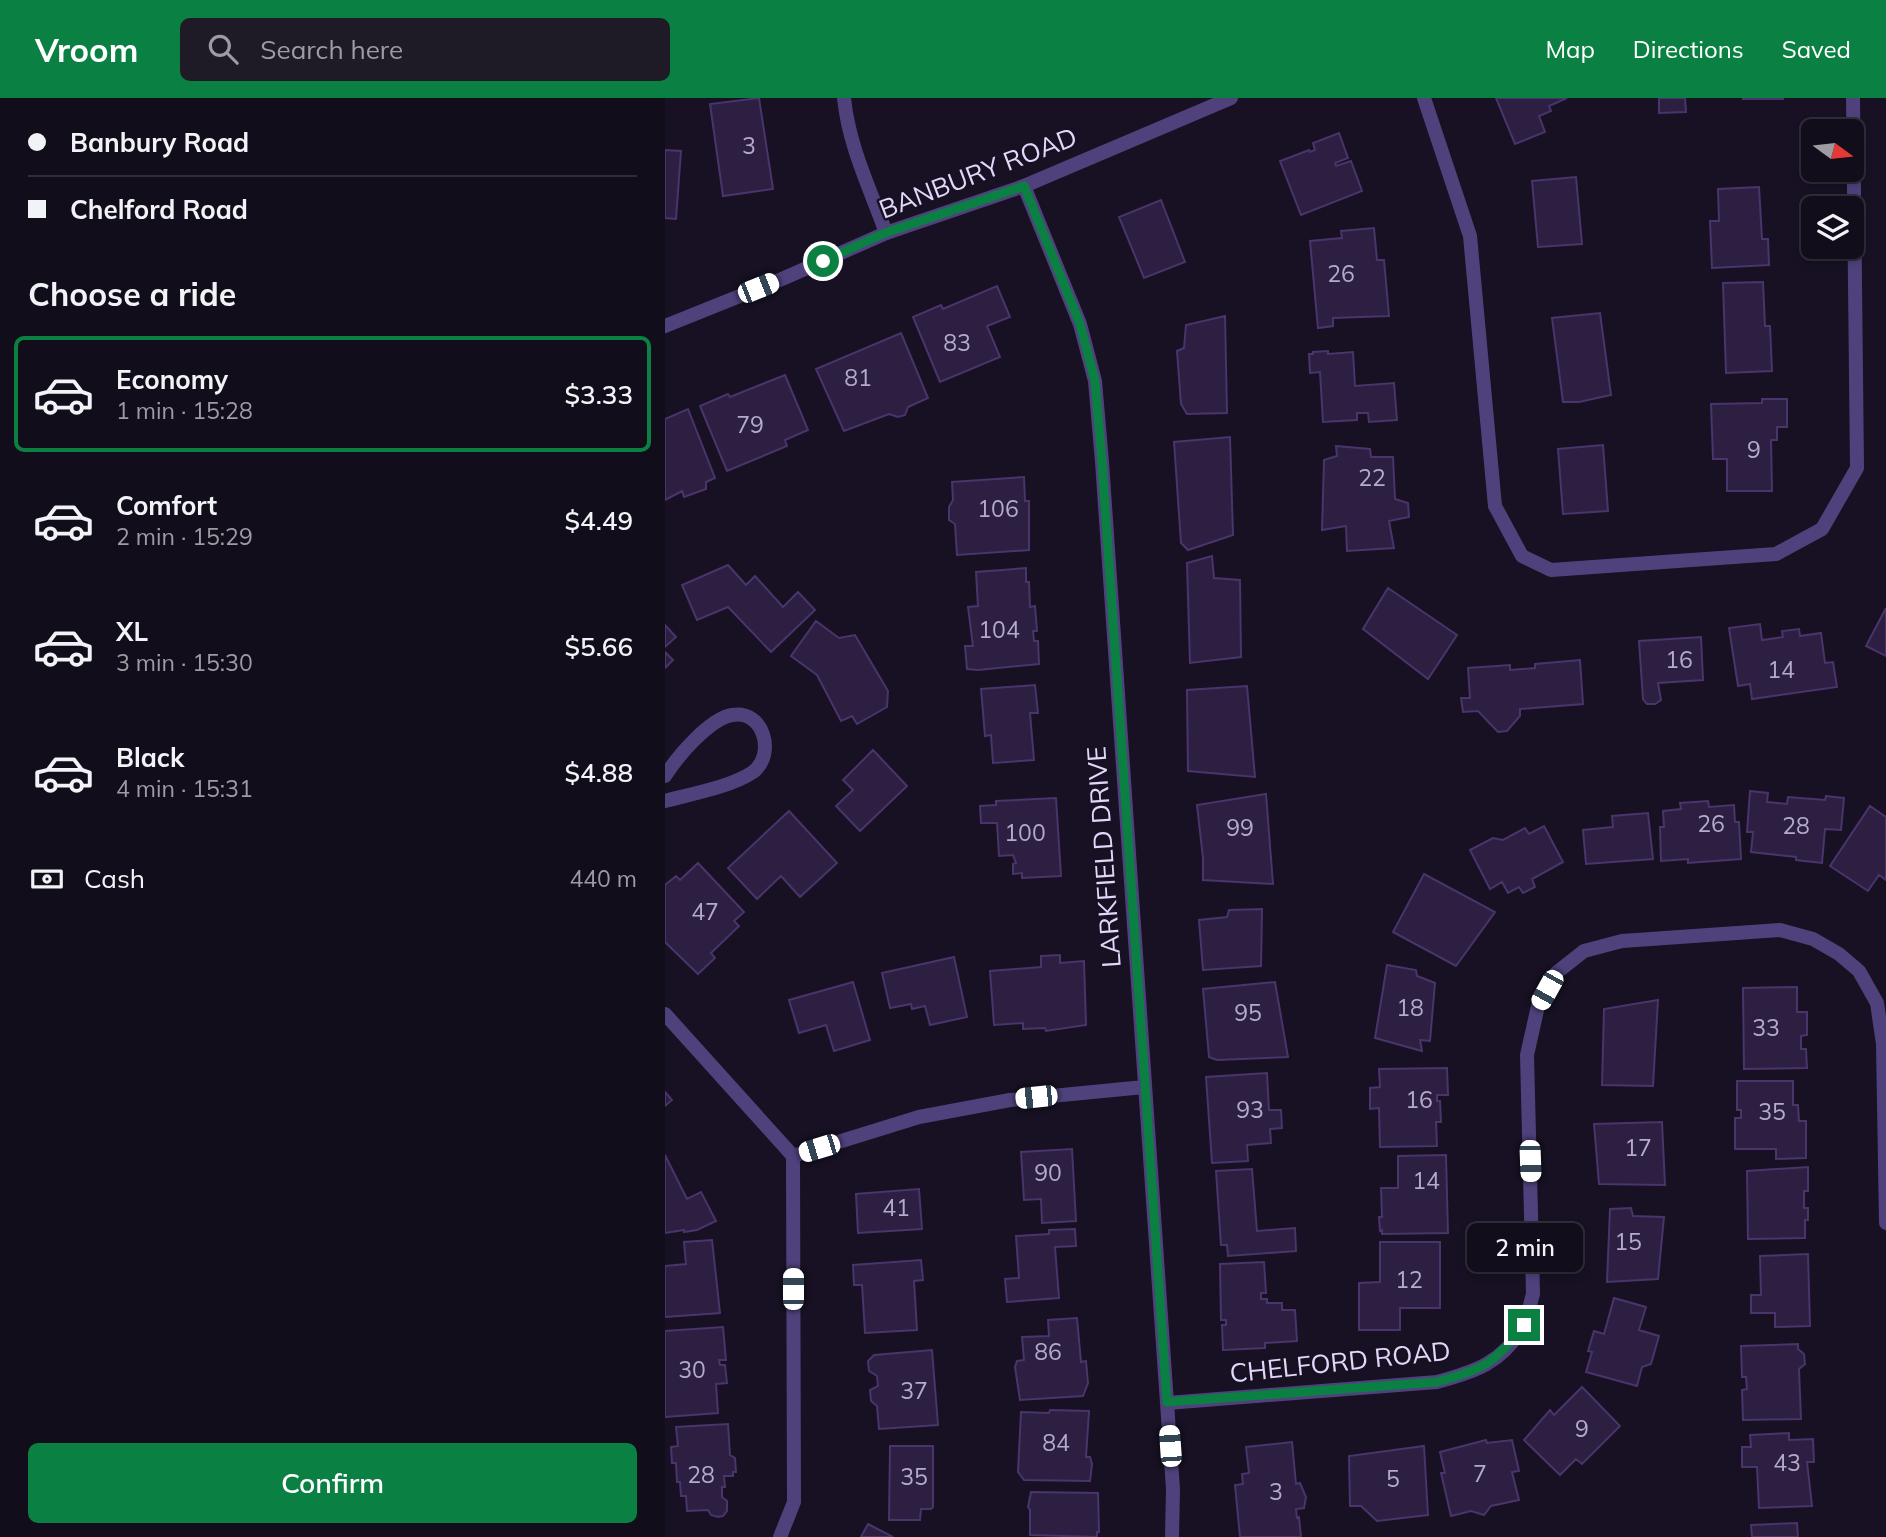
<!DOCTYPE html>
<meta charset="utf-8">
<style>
body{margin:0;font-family:Mulish,sans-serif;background:#1e1b27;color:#f1f3f6;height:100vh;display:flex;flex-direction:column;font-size:26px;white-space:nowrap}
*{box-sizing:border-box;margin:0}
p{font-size:23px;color:#9c9ca2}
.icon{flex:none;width:38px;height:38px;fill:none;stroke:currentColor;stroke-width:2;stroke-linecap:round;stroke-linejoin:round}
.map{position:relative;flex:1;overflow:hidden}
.sheet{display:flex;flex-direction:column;background:#110d1a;width:665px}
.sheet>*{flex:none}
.hud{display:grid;align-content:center;height:154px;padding:0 28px;background:#110d1a}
.needle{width:46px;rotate:105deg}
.tools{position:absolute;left:1136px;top:21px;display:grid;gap:14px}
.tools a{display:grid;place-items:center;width:63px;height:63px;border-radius:10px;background:#110d1a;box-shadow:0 4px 10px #0003,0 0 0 2px #302d39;font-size:35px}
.end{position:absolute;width:32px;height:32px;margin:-16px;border:9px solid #0b8043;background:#fff;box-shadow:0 0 0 4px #fff}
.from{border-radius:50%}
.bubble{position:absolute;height:49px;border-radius:10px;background:#110d1a;box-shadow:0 4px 10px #0003,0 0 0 2px #302d39;font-size:23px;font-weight:600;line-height:49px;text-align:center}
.car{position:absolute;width:21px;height:42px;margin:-21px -10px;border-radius:9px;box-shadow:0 0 5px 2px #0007;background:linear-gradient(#fff 24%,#345 0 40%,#fff 0 76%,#345 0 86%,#fff 0)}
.hud b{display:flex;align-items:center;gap:24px;height:66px;font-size:26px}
.hud b+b{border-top:2px solid #302d39}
.hud i{width:18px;height:18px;background:#f1f3f6}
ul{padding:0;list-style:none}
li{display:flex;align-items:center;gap:21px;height:116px;margin:0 14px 10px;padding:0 14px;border:4px solid transparent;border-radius:10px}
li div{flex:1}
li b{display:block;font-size:26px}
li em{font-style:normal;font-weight:600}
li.current{border-color:#0b8043}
li>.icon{width:63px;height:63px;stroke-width:1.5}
h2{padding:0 28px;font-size:32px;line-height:84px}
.pay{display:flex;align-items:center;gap:18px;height:77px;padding:0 28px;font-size:26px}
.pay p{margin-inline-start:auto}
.button{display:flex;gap:14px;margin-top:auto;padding:14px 28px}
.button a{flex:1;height:80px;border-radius:10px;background:#0b8043;color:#fff;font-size:28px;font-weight:600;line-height:80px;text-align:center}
header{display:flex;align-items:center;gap:42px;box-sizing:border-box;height:98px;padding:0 35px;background:#0b8043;color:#fff}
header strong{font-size:33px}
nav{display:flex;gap:38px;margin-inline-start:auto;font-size:24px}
.search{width:490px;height:63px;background:#1e1b27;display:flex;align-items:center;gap:18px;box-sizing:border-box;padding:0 24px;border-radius:10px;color:#9c9ca2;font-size:26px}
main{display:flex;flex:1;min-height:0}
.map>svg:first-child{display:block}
.building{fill:#2d1f41;stroke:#49346b;stroke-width:2}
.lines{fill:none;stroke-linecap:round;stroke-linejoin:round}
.minor{stroke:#4f427c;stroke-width:14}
.tertiary{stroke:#4f427c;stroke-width:14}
.route{stroke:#0b8043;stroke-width:9}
.labels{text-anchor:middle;stroke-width:5;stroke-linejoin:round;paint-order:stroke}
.number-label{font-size:23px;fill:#b5aacc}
.street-label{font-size:26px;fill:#e2d8fa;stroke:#171123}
</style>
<header>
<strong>Vroom</strong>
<div class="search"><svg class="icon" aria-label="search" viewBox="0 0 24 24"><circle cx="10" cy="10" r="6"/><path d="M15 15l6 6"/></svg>Search here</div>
<nav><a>Map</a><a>Directions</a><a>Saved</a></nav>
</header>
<main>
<section class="sheet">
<div class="hud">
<b><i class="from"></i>Banbury Road</b>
<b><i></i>Chelford Road</b>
</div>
<h2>Choose a ride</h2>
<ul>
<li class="current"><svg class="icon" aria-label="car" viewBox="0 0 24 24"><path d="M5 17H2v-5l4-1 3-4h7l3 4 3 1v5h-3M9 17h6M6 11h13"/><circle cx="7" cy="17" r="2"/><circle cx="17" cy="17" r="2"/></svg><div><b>Economy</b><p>1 min · 15:28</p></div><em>$3.33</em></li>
<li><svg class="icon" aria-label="car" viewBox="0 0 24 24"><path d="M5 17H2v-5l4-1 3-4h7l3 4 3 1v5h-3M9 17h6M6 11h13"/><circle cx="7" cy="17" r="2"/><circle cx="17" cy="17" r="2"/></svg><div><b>Comfort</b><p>2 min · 15:29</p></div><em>$4.49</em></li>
<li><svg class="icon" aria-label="car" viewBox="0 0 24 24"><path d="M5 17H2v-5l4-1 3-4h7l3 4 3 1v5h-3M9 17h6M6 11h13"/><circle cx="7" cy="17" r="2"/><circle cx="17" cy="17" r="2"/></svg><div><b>XL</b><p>3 min · 15:30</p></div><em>$5.66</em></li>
<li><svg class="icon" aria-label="car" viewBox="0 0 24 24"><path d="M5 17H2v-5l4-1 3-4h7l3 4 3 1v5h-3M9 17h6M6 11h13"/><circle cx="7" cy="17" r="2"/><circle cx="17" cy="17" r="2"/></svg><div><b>Black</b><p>4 min · 15:31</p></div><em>$4.88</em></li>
</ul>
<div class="pay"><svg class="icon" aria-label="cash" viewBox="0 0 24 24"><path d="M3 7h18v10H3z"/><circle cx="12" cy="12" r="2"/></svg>Cash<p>440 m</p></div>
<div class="button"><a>Confirm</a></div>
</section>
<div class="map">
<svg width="1221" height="1439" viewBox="0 0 1221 1439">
<rect width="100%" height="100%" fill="#171123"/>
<path class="building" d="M94,0L108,91L58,98L45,6Z
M831,0H902L884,8L886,13L874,18L880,34L850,46Z
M994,0H1020L1021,14L994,15Z
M1078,0H1118V1H1078Z
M674,35L683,60L670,65L671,68L686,63L697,93L636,117L615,63L644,52L645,54L650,52L648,45Z
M0,52L16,53L11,121L0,120Z
M911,79L917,146L873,149L867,83Z
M1094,89L1097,141H1103L1104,167L1047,170L1045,123H1054L1053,91Z
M496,102L520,164L479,180L454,119Z
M709,130L712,162H719L724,218L668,220V228L653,230L645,143L677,140L676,133Z
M1098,184L1100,228H1105L1107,273L1061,275L1058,185Z
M332,188L345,219L322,228L335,259L275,284L248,219L276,207L278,211Z
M935,215L946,297L914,304H898L887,220Z
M560,218L562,315L522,316L516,306L512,253L519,250L521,227Z
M236,235L263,300L243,309L240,317L233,319L224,316L179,333L151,271Z
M663,253V256L688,254L690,288L729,285L732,322L704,324L703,315H692V322L658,324L655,274L645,275L644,256H648V254Z
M120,277L143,332L120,342L122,348L62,373L35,308L63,296L65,299Z
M1097,301H1122V329H1112V342H1106L1107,393H1062V361H1048L1046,306L1097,305Z
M23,311L50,380L41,384V391L19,399L17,393L0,402V321Z
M565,339L568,437L523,452L516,445L509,344Z
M938,347L943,413L898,416L893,351Z
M671,348L705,351L706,359H728L730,401L743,405L744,419L724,423L729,450L682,453L681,428L657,432L659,362L672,358Z
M359,379L360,403H364V452L292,457L290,426L284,422V409L288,402L287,384Z
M547,458L549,480L575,482L576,559L525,565L522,465Z
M63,467L81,487L90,478L118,509L133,494L150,512L106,554L63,509L32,522L17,487Z
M361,470V484H364L365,509L370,508L372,533H368L369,543H373L374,566L313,572L302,571L300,548H308L303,509L313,508L311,474Z
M723,490L792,537L763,581L698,531Z
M1221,510V558L1201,548Z
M151,523L174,540L190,537L223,593L222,609L192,626L187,618L176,623L152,577L126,558Z
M1095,526L1097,542L1118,539L1117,533L1134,531L1135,538L1156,535L1160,565L1168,564L1172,589L1087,601L1085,586L1073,588L1064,530Z
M0,527L11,539L0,549Z
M1036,539L1038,582L993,585L996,602L990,606H982L978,601L974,543Z
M0,554L8,562L0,570Z
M915,562L918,606L855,611V618L842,633L833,634L813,613L798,614L796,600H805L803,570L845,567V572L870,570V566Z
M370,587L373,615H365L369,662L328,665L326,637L320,638L316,591Z
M582,588L590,679L523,673L522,592Z
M208,652L242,688L195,733L171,708L188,692L178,682Z
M1085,693L1103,695L1102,704L1122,706L1123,699L1160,702L1161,698L1179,700L1176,732L1160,731L1157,765L1131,762V759L1086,754L1088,734H1082Z
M601,696L608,786L538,782V760L532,707Z
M391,700L396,778L357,780V775L348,776V766L351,765L348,757L334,758L332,725H316L315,708L331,707V703Z
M1043,703L1044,709L1069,707L1070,724H1074L1076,761L1023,765V761L996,763L995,729H999L998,713L1016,711L1015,705Z
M1205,708L1221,719V782L1214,777L1203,793L1165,768Z
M124,713L172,765L135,799L116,778L92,801L63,770Z
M983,715L988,761L921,766L918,732L948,729L947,718Z
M879,728L898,764L867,781L870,789L858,795L854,789L843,795L837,784L825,791L805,752L828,740L838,742L860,730L864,736Z
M33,765L79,814L69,823L74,828L46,855L50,860L33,876L0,844V787L11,778L15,782Z
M759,776L830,814L791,868L728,834Z
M597,811L596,868L538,872L534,822L562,819L564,812Z
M395,857V865L419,863L421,927L381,933L380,930L358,931V925L329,927L325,873L376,869V858Z
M289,859L302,919L265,927L260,908L247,911L246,906L225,910L217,875Z
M722,867L751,872L752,878L770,885L765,943L755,942L757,953L710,940Z
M188,884L205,942L169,953L161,927L134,935L124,902Z
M610,884L623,959L552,962L544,959L538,891Z
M1132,889V914H1142V937L1136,938V951H1141L1142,970L1079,971L1078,890Z
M993,902L988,988L937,987L939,911Z
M782,970L783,997H772V1003H775L776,1024H771L772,1048L715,1049L714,1010L705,1011V990L715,989L714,971Z
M602,975L604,1012H616L617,1030L605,1031L606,1045L582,1047L583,1063L547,1065L541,979Z
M1072,983H1128V1007H1133L1134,1023H1141V1060L1111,1061V1051H1070V1020H1076V1012H1072Z
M0,994L7,1002L0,1008Z
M997,1024L1000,1087L934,1086L929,1026Z
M407,1051L411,1123L377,1125L376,1101L359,1102L356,1054Z
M0,1057L22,1101L36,1094L51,1123L32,1132L19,1134V1132L0,1135Z
M781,1057L783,1135L717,1136V1132L715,1133L714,1119H717L716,1090H733V1058Z
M1143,1069V1093H1139V1110H1143V1122H1140V1140L1083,1141L1082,1073Z
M587,1071L592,1133L630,1130L631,1153L563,1158L562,1147H556L551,1073Z
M254,1091L257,1131L193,1135L191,1096Z
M966,1110L968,1118L999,1119L993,1181L942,1184L945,1111Z
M410,1131L411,1148L390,1149L394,1200L342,1204L340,1181L354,1180L351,1138L384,1136V1132Z
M47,1142L55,1215L0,1219V1168L21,1166L19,1144Z
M715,1144H775V1210H735V1232H694V1185L715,1184Z
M1143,1156L1145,1228L1110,1229V1215H1086V1197H1096L1095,1158Z
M256,1162L258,1182L249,1183L252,1232L200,1235L197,1187H189L188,1167Z
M599,1164L601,1195H596V1201H602V1205H617V1212H630L632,1243L600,1245V1250L558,1252L557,1227H561V1222H556L555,1166Z
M949,1200L981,1209L974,1232L994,1238L986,1266L977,1269L972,1288L921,1274L927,1254L923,1253L929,1233L939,1236Z
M412,1220L416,1264L421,1263L423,1285L418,1298L355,1302L350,1269L352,1263L359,1262L357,1239L384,1238L383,1222Z
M58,1229L61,1262H54L55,1267H60L62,1285L51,1286L53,1315L0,1319V1233Z
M1133,1246V1251L1139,1256L1140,1266L1134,1271L1136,1321L1078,1322L1077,1292L1082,1291L1081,1279H1077L1076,1248Z
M267,1252L273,1327L214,1331L212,1308L206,1303L205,1292L213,1288L212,1278L204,1273L203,1263L209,1257Z
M917,1289L955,1328L917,1366L911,1361L895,1377L859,1342L885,1312L889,1317Z
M385,1312L424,1313L421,1359H425L427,1366L425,1383L359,1382L353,1374L356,1314L384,1315Z
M63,1326L65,1357L70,1360L71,1374H68V1378H59L60,1389H57V1399L62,1403V1413L58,1418L53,1419L46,1417L43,1412L22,1413L21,1398H16L15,1384H12L11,1365H7L6,1349L13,1348L11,1329Z
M1124,1335V1342L1148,1341L1149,1364H1142L1147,1408L1094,1410L1092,1369H1077V1349H1086L1085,1337Z
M821,1342L822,1345L847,1342L854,1373L847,1374L854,1402L826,1408L819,1417L806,1413L786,1418L776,1375H780L775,1354Z
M627,1344L631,1386L635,1385L641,1399L639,1410L631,1411L632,1420L634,1419L636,1439H575L570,1387L578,1386L577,1376L584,1375L581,1349Z
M225,1348H268V1409L266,1411H256L255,1422H224Z
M759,1348L763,1417L712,1423L696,1408H685L684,1358Z
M366,1394L433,1395L434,1434H432V1439L365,1437V1412L363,1409Z
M1132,1425L1133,1439H1087L1086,1427Z
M203,1426L228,1439H196Z"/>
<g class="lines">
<path class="minor" d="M179,0C184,49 205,90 221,135
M759,0L805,138L830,408L857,458L886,472L1111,456L1157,431L1192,370L1188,0
M359,88L415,226L430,283L437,364L502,1305L508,1391L507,1439
M0,678C12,659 44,621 67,617C99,611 111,657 88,674C66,689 26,696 0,703
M0,916L128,1058L129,1404L115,1439
M128,1058L254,1019L345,1002L479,989
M502,1305L772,1284C809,1274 838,1265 858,1228C863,1219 865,1206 868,1196L862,957L873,908L891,875L919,853L957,843L1115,832L1148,841L1174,856L1194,873L1212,905L1218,946L1221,1125"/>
<path class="tertiary" d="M0,228L117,181L221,135L359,88L566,0"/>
</g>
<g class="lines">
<path class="route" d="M158,163L220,135L359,88L415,226L430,283L437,364L502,1304L772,1284C818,1271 830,1266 859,1227"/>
</g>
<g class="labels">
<g class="number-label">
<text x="84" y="56">3</text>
<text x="676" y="184">26</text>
<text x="292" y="253">83</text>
<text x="193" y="288">81</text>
<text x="85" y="335">79</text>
<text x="1089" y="360">9</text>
<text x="707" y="388">22</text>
<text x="333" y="419">106</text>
<text x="334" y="540">104</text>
<text x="1014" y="570">16</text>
<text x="1116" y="580">14</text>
<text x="1046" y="734">26</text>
<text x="1131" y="736">28</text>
<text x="575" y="738">99</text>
<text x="360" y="743">100</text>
<text x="40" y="822">47</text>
<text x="745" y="918">18</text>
<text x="583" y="923">95</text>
<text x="1101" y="938">33</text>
<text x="754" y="1010">16</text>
<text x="585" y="1020">93</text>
<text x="1107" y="1022">35</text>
<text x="973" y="1058">17</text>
<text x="383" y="1083">90</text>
<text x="761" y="1091">14</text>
<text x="231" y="1118">41</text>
<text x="963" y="1152">15</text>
<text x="744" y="1190">12</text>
<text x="383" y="1262">86</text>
<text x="27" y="1280">30</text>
<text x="249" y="1301">37</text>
<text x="917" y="1339">9</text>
<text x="391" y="1353">84</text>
<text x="1122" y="1373">43</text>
<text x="815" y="1384">7</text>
<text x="36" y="1385">28</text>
<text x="249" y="1387">35</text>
<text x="728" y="1389">5</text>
<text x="611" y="1402">3</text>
</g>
<g class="street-label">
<text transform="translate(313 75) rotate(-21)" y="9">BANBURY ROAD</text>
<text transform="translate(439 759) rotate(-94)" y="9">LARKFIELD DRIVE</text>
<text transform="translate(675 1264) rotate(-6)" y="9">CHELFORD ROAD</text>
</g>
</g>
</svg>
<div class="tools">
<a><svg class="needle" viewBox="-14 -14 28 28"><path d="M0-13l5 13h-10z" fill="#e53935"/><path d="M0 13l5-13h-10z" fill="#9c9ca2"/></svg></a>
<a><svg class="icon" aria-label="layers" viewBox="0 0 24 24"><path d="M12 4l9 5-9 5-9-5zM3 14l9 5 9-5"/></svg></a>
</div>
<i class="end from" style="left:158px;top:163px"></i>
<i class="end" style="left:859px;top:1227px"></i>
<div class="bubble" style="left:802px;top:1125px;width:116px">2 min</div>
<i class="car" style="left:93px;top:190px;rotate:68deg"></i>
<i class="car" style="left:882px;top:892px;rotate:209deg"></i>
<i class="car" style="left:371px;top:999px;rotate:264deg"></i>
<i class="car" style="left:154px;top:1050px;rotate:253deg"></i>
<i class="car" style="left:865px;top:1063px;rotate:178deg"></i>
<i class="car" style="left:128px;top:1191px;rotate:0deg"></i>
<i class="car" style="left:505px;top:1348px;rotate:356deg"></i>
</div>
</main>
